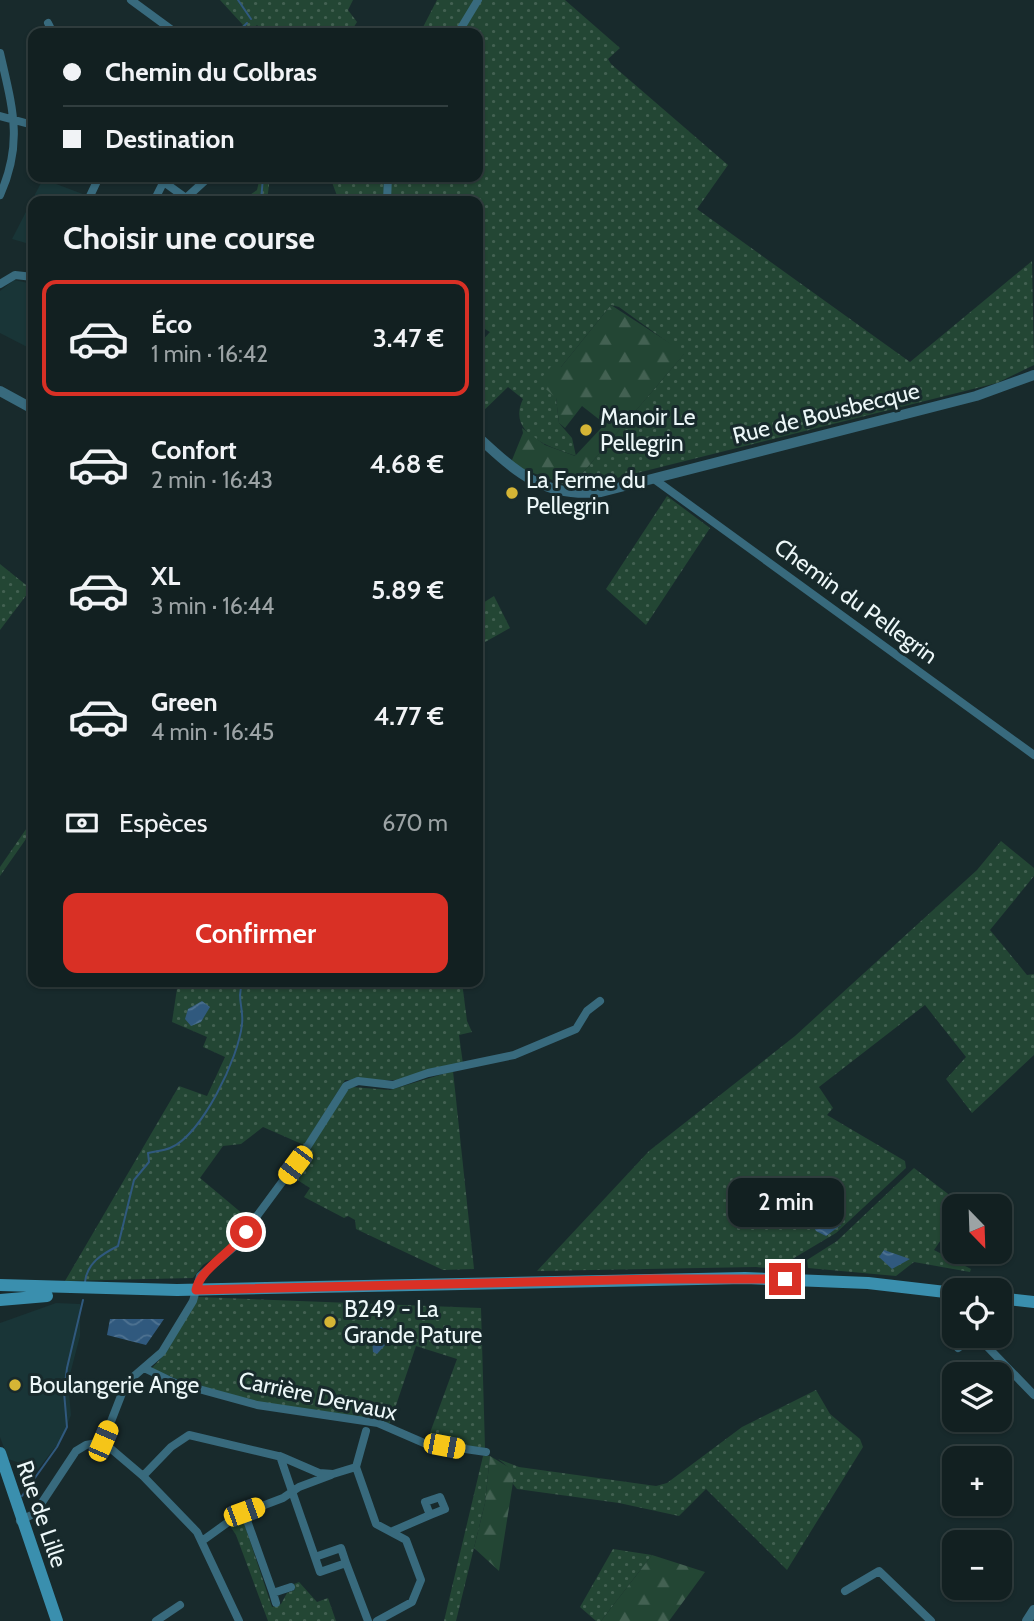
<!DOCTYPE html>
<html lang="fr">
<meta charset="utf-8">
<style>
body{margin:0;font-family:Cabin,sans-serif;background:#1f2d2e;color:#f1f3f6;height:100vh;display:flex;flex-direction:column;font-size:26px;white-space:nowrap}
*{box-sizing:border-box;margin:0}
p{font-size:23px;color:#9ca3a5}
.icon{flex:none;width:38px;height:38px;fill:none;stroke:currentColor;stroke-width:2;stroke-linecap:round;stroke-linejoin:round}
.map{position:relative;flex:1;overflow:hidden}
.sheet{position:absolute;left:28px;top:196px;width:455px;height:791px;display:flex;flex-direction:column;background:#122021;border-radius:14px;box-shadow:0 2px 5px #0004,0 0 0 2px #313e3f}
.sheet>*{flex:none}
.guide{position:absolute;left:28px;top:28px;width:455px;height:154px;border-radius:14px;box-shadow:0 2px 5px #0004,0 0 0 2px #313e3f;display:grid;align-content:center;height:154px;padding:0 35px;background:#122021}
.needle{width:46px;rotate:157deg}
.buttons{position:absolute;left:942px;top:1194px;display:grid;gap:14px}
.buttons a{display:grid;place-items:center;width:70px;height:70px;border-radius:14px;background:#122021;box-shadow:0 2px 5px #0004,0 0 0 2px #313e3f;font-size:35px}
.end{position:absolute;width:32px;height:32px;margin:-16px;border:9px solid #d93025;background:#fff;box-shadow:0 0 0 4px #fff}
.from{border-radius:50%}
.bubble{position:absolute;height:49px;border-radius:14px;background:#122021;box-shadow:0 2px 5px #0004,0 0 0 2px #313e3f;font-size:23px;font-weight:600;line-height:49px;text-align:center}
.car{position:absolute;width:21px;height:42px;margin:-21px -10px;border-radius:9px;box-shadow:0 0 5px 2px #0007;background:linear-gradient(#f5c518 24%,#345 0 40%,#f5c518 0 76%,#345 0 86%,#f5c518 0)}
.guide b{display:flex;align-items:center;gap:24px;height:66px;font-size:26px}
.guide b+b{border-top:2px solid #313e3f}
.guide i{width:18px;height:18px;background:#f1f3f6}
ul{padding:0;list-style:none}
li{display:flex;align-items:center;gap:21px;height:116px;margin:0 14px 10px;padding:0 21px;border:4px solid transparent;border-radius:14px}
li div{flex:1}
li b{display:block;font-size:26px}
li em{font-style:normal;font-weight:600}
li.on{border-color:#d93025}
li>.icon{width:63px;height:63px;stroke-width:1.5}
h2{padding:0 35px;font-size:32px;line-height:84px}
.pay{display:flex;align-items:center;gap:18px;height:77px;padding:0 35px;font-size:26px}
.pay p{margin-inline-start:auto}
.button{display:flex;gap:14px;margin-top:auto;padding:14px 35px}
.button a{flex:1;height:80px;border-radius:14px;background:#d93025;color:#fff;font-size:28px;font-weight:600;line-height:80px;text-align:center}
.map>svg:first-child{display:block}
.built{fill:#193537}
.grass{fill:url(#grass-dots)}
.forest{fill:url(#forest-firs)}
.water{fill:url(#water-waves)}
.lines{fill:none;stroke-linecap:round;stroke-linejoin:round}
.stream{stroke:#30597e;stroke-width:2}
.minor{stroke:#386a7d;stroke-width:8}
.tertiary{stroke:#386a7d;stroke-width:10}
.secondary{stroke:#3a8fae;stroke-width:12}
.route{stroke:#d93025;stroke-width:9}
.poi-dot{fill:#d5b535;stroke:#182a2c;stroke-width:2.5}
.labels{text-anchor:middle;stroke-width:6;stroke-linejoin:round;paint-order:stroke}
.street-label{font-size:23px;fill:#ecf7f8;stroke:#182a2c}
.poi-label{font-size:23px;fill:#ecf7f8;stroke:#182a2c;text-anchor:start}
</style>
<div class="map">
<svg width="1034" height="1621" viewBox="0 0 1034 1621">
<defs>
<pattern id="grass-dots" width="8" height="8" patternUnits="userSpaceOnUse" patternTransform="scale(1.75)"><rect width="8" height="8" fill="#234634"/><path d="M2 2h.1M6 6h.1" fill="none" stroke="#436152" stroke-width="1.8" stroke-linecap="round"/></pattern>
<pattern id="forest-firs" width="22" height="20" patternUnits="userSpaceOnUse" patternTransform="scale(1.75)"><rect width="22" height="20" fill="#234634"/><path d="M5 1l3.5 6h-7zM16 11l3.5 6h-7z" fill="#436152"/></pattern>
<pattern id="water-waves" width="16" height="10" patternUnits="userSpaceOnUse" patternTransform="scale(1.75)"><rect width="16" height="10" fill="#30597e"/><path d="M0 5q4-4 8 0t8 0" fill="none" stroke="#4e7291"/></pattern>
</defs>
<rect width="100%" height="100%" fill="#182a2c"/>
<path class="built" d="M43,179L88,196L87,201H33V245L12,239Z
M14,280L33,284V350L0,333V291Z
M56,1303L80,1304V1336L68,1382L71,1415L61,1440L38,1469L8,1459L0,1437V1323Z"/>
<path class="grass" d="M220,0H353L348,10L357,22L350,33H264L257,25L248,33H234L243,25Z
M437,0H565L620,48L608,59L611,64L728,165L697,209L910,362L1032,261L1034,365L997,383L617,478L580,476L684,354L619,307L611,305L561,367L556,398L559,423L572,438L576,456C550,447 506,434 523,399L508,387L478,416V345L490,332L478,325V201H339L330,177H478V33H420Z
M260,177H270L267,201H241L257,190Z
M667,496L710,528L646,625L606,589Z
M0,564L31,589L0,630Z
M494,596L510,628L478,646V606Z
M33,819V829L0,876V867Z
M1001,841L1034,868V876L990,930L1027,975L1034,974V1055L972,1113L946,1079L966,1057L925,1005L819,1087L833,1108L827,1115L905,1161L906,1168L836,1233L789,1261L790,1270L756,1267L537,1271L649,1151L795,1036L977,870Z
M178,982H462L467,1021L472,1032L459,1035L463,1064L400,1080H345L304,1145L263,1127L241,1144L223,1146L200,1178L250,1220L221,1254L203,1265L193,1278L65,1281L179,1086L207,1096L225,1057L203,1047L207,1037L172,1022Z
M453,1071L474,1269L443,1270L356,1229L355,1220L348,1216L344,1218L304,1197L310,1188L291,1176L344,1093L352,1087L390,1090Z
M914,1168L964,1206H954V1221L934,1250L971,1269L970,1272L914,1262L896,1276L808,1268L807,1260L837,1241Z
M198,1297L481,1308L485,1448L427,1441L457,1359L416,1346L390,1423C309,1413 227,1400 151,1369L165,1354Z
M816,1390L830,1414L860,1439L863,1447L787,1570L706,1489L679,1516L619,1503L517,1489L513,1484C515,1471 508,1467 498,1459L519,1467L656,1486L667,1483L742,1427Z
M483,1456H490L485,1503L456,1621H444Z
M243,1520L272,1607L281,1604L287,1593L295,1590L294,1584L299,1582L317,1602L328,1598L336,1621H268L236,1535L230,1526Z
M613,1549L652,1555L601,1621H596L580,1607Z"/>
<path class="forest" d="M611,305L685,353L580,476L566,485L514,466L512,460L523,433L522,428L545,445L575,456L605,424L582,406L565,428L559,423L556,398L538,382L554,363L561,367Z
M490,1456L510,1468L514,1476L499,1571L474,1548L485,1503Z
M652,1555L705,1572L669,1621H601Z"/>
<path class="water" d="M202,1001L210,1007L201,1022L191,1026L185,1019L188,1009Z
M818,1212L829,1215L841,1225L826,1236L816,1231L809,1219L811,1214Z
M884,1250L910,1259L892,1269L879,1257Z
M110,1319H164L146,1345L107,1335Z
M381,1327L393,1336L377,1354L373,1352L372,1339Z"/>
<g class="lines">
<path class="stream" d="M238,0L251,19
M237,33L247,23
M261,201L263,177
M85,1282C87,1263 102,1254 118,1246L134,1180L149,1162L148,1153C155,1151 163,1151 170,1148C202,1135 239,1057 242,1024C244,1008 236,998 243,982
M22,1496L57,1447L67,1427L64,1392L67,1368L83,1300"/>
<path class="minor" d="M131,0L176,33
M48,23L53,33
M458,33L478,0
M0,53C12,106 24,142 0,195
M0,116L33,125
M157,177L190,201
M90,196L99,177
M186,198L209,177
M154,201L164,181
M387,201L388,177
M0,284L15,275L33,277
M654,479L1034,755
M976,1335L1034,1395
M958,1348L975,1335
M144,1368L173,1382L257,1405L378,1423L424,1443L486,1452
M103,1442L143,1476L197,1532L239,1621
M280,1456C293,1495 307,1534 320,1572L346,1563L341,1548L315,1557
M356,1467L366,1431
M143,1476L171,1447L189,1435L282,1457L319,1473L333,1474L356,1467L376,1524L406,1540L421,1580L412,1602L377,1621
M440,1497L445,1509L430,1515L425,1502Z
M244,1512L273,1593
M20,1521L35,1513L76,1451L86,1445L103,1442L126,1383L162,1352L193,1301L200,1276L234,1247L302,1155L346,1086L358,1081L393,1085L428,1073L514,1055L576,1029L587,1011L600,1001
M393,1531L430,1515
M202,1541L238,1515L283,1498L299,1487L331,1475
M346,1563L368,1621
M845,1591L879,1571L931,1621
M276,1603L273,1593L291,1587
M156,1621L180,1605"/>
<path class="tertiary" d="M0,391L33,409
M478,437C517,473 544,498 601,492L976,396L1034,375
M1027,1621L1034,1610"/>
<path class="secondary" d="M0,1285L177,1290L745,1278L868,1283L954,1293
M999,1298L1034,1302
M0,1300L47,1296
M0,1453L57,1621"/>
</g>
<g class="lines">
<path class="route" d="M246,1232C231,1253 200,1269 196,1290L654,1279H785"/>
</g>
<g class="poi-dot">
<circle cx="586" cy="430" r="7"/>
<circle cx="512" cy="493" r="7"/>
<circle cx="330" cy="1322" r="7"/>
<circle cx="15" cy="1385" r="7"/>
</g>
<g class="labels">
<g class="street-label">
<text transform="translate(826 413) rotate(-14)" y="8">Rue de Bousbecque</text>
<text transform="translate(856 601) rotate(36)" y="8">Chemin du Pellegrin</text>
<text transform="translate(318 1396) rotate(12)" y="8">Carrière Dervaux</text>
<text transform="translate(42 1514) rotate(71)" y="8">Rue de Lille</text>
</g>
<g class="poi-label">
<text x="600" y="425">Manoir Le<tspan x="600" dy="26">Pellegrin</tspan></text>
<text x="526" y="488">La Ferme du<tspan x="526" dy="26">Pellegrin</tspan></text>
<text x="344" y="1317">B249 - La<tspan x="344" dy="26">Grande Pature</tspan></text>
<text x="29" y="1393">Boulangerie Ange</text>
</g>
</g>
</svg>
<div class="buttons">
<a><svg class="needle" viewBox="-14 -14 28 28"><path d="M0-13l5 13h-10z" fill="#e53935"/><path d="M0 13l5-13h-10z" fill="#9ca3a5"/></svg></a>
<a><svg class="icon" aria-label="locate" viewBox="0 0 24 24"><circle cx="12" cy="12" r="6"/><path d="M12 2v4M12 18v4M2 12h4M18 12h4"/></svg></a>
<a><svg class="icon" aria-label="layers" viewBox="0 0 24 24"><path d="M12 4l9 5-9 5-9-5zM3 14l9 5 9-5"/></svg></a>
<a>+</a>
<a>−</a>
</div>
<i class="end from" style="left:246px;top:1232px"></i>
<i class="end" style="left:785px;top:1279px"></i>
<div class="bubble" style="left:728px;top:1178px;width:116px">2 min</div>
<i class="car" style="left:295px;top:1165px;rotate:217deg"></i>
<i class="car" style="left:103px;top:1441px;rotate:23deg"></i>
<i class="car" style="left:444px;top:1446px;rotate:101deg"></i>
<i class="car" style="left:244px;top:1512px;rotate:70deg"></i>
<div class="guide">
<b><i class="from"></i>Chemin du Colbras</b>
<b><i></i>Destination</b>
</div>
<section class="sheet">
<h2>Choisir une course</h2>
<ul>
<li class="on"><svg class="icon" aria-label="car" viewBox="0 0 24 24"><path d="M5 17H2v-5l4-1 3-4h7l3 4 3 1v5h-3M9 17h6M6 11h13"/><circle cx="7" cy="17" r="2"/><circle cx="17" cy="17" r="2"/></svg><div><b>Éco</b><p>1 min · 16:42</p></div><em>3.47 €</em></li>
<li><svg class="icon" aria-label="car" viewBox="0 0 24 24"><path d="M5 17H2v-5l4-1 3-4h7l3 4 3 1v5h-3M9 17h6M6 11h13"/><circle cx="7" cy="17" r="2"/><circle cx="17" cy="17" r="2"/></svg><div><b>Confort</b><p>2 min · 16:43</p></div><em>4.68 €</em></li>
<li><svg class="icon" aria-label="car" viewBox="0 0 24 24"><path d="M5 17H2v-5l4-1 3-4h7l3 4 3 1v5h-3M9 17h6M6 11h13"/><circle cx="7" cy="17" r="2"/><circle cx="17" cy="17" r="2"/></svg><div><b>XL</b><p>3 min · 16:44</p></div><em>5.89 €</em></li>
<li><svg class="icon" aria-label="car" viewBox="0 0 24 24"><path d="M5 17H2v-5l4-1 3-4h7l3 4 3 1v5h-3M9 17h6M6 11h13"/><circle cx="7" cy="17" r="2"/><circle cx="17" cy="17" r="2"/></svg><div><b>Green</b><p>4 min · 16:45</p></div><em>4.77 €</em></li>
</ul>
<div class="pay"><svg class="icon" aria-label="cash" viewBox="0 0 24 24"><path d="M3 7h18v10H3z"/><circle cx="12" cy="12" r="2"/></svg>Espèces<p>670 m</p></div>
<div class="button"><a>Confirmer</a></div>
</section>
</div>
